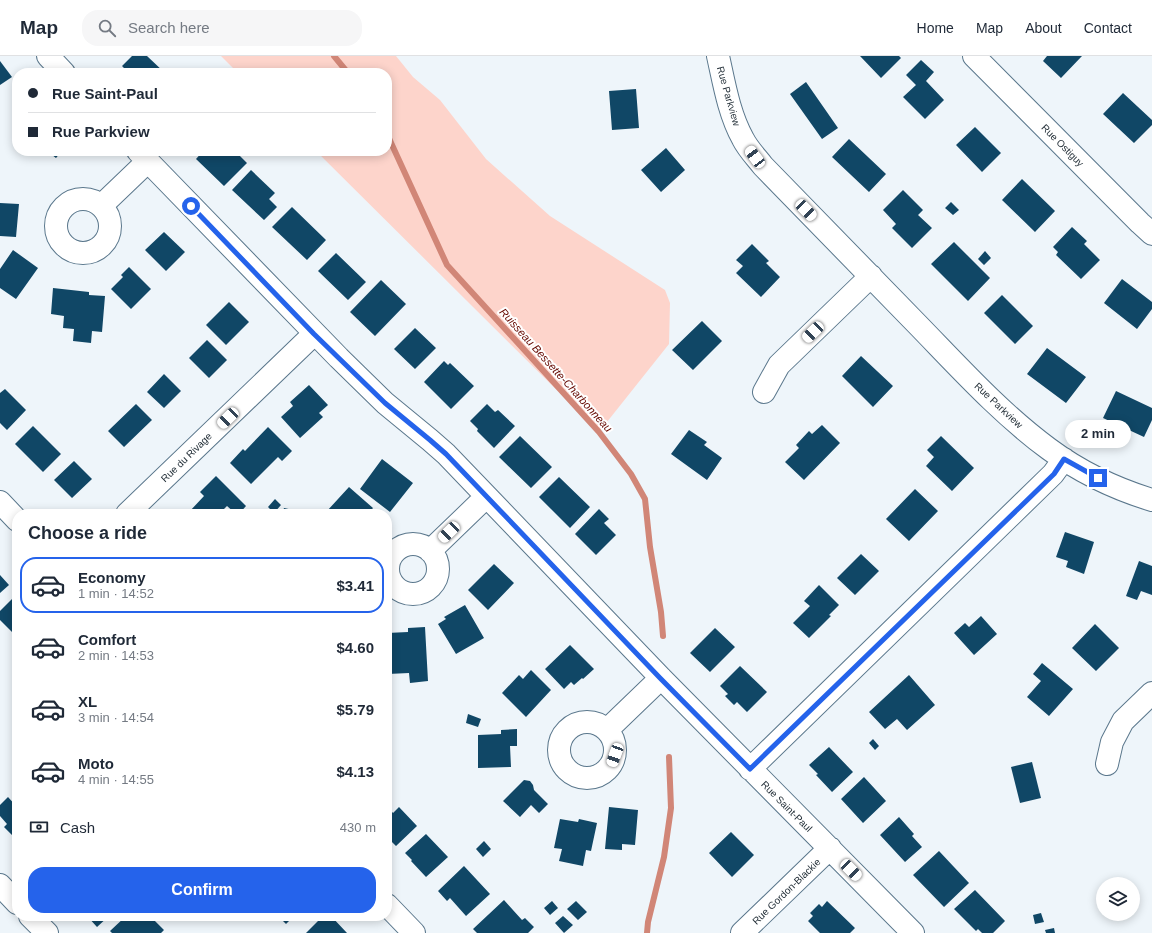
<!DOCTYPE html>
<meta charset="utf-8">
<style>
body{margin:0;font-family:Arial,sans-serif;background:#f6f6f7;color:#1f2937;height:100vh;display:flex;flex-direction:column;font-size:15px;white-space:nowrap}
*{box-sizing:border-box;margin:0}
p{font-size:13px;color:#747a83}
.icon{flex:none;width:22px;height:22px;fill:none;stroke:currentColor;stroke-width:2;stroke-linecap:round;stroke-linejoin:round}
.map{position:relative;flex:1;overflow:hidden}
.drawer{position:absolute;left:12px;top:453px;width:380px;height:412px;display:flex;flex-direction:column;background:#fff;border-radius:16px;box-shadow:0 2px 10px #0003}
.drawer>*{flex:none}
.hud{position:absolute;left:12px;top:12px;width:380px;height:88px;border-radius:16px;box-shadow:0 2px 10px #0003;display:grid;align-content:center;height:88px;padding:0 16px;background:#fff}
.buttons{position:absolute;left:1096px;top:821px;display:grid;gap:8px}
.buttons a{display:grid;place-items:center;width:44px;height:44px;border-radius:50%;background:#fff;box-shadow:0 2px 10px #0003;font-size:20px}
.end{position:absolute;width:18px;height:18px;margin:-9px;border:5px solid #2563eb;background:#fff;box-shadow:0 0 0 2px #fff}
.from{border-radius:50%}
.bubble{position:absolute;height:28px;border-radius:14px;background:#fff;box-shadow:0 2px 10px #0003;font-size:13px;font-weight:700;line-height:28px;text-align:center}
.car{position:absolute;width:12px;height:24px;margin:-12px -6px;border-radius:5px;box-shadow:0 0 3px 1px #0007;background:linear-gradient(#fff 24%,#345 0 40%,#fff 0 76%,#345 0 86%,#fff 0)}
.hud b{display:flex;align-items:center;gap:14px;height:38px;font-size:15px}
.hud b+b{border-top:1px solid #e0e1e3}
.hud i{width:10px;height:10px;background:#1f2937}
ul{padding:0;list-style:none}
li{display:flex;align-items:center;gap:12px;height:56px;margin:0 8px 6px;padding:0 8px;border:2px solid transparent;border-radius:16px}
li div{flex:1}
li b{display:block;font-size:15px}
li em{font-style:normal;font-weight:700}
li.selected{border-color:#2563eb}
li>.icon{width:36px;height:36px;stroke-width:1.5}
h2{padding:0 16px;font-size:18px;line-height:48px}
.pay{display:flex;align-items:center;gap:10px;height:44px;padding:0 16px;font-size:15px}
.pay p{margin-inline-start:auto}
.action{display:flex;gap:8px;margin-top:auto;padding:8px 16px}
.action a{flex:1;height:46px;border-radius:16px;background:#2563eb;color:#fff;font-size:16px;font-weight:700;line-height:46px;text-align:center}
header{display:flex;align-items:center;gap:24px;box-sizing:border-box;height:56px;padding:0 20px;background:#fff;border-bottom:1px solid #e0e1e3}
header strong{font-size:19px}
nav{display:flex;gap:22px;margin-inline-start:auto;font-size:14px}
.search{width:280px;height:36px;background:#f6f6f7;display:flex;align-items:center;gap:10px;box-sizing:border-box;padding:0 14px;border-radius:16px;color:#747a83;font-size:15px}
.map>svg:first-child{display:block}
.green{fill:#fdd4cb}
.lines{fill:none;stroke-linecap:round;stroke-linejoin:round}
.stream{stroke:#d18677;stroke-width:6}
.building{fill:#104766}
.minor-casing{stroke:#5a778c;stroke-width:24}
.minor{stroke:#fff;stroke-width:22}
.route{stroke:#2563eb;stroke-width:5}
.labels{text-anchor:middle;stroke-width:4;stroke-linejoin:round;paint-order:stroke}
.street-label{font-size:10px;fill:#1f2b34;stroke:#fff}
.water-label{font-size:11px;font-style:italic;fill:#650800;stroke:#fff}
</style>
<header>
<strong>Map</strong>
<div class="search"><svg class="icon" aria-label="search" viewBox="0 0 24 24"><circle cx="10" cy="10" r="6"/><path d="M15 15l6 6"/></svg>Search here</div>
<nav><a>Home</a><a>Map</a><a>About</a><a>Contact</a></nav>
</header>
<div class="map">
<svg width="1152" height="877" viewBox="0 0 1152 877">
<rect width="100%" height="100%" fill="#eef5fa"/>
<path class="green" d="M221,0H396L413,21L440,44L486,103L550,160L665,234L670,247L669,288L599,376L316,95H387V17H238Z"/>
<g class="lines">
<path class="stream" d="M334,0L348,17
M387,78L447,209L599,376L631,418L645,443L650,491L661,556L663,580
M647,877L648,866L664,801L671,752L669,701"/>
</g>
<path class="building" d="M132,0H147L165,17H129L122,10Z
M860,0H899L901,2L881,22Z
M1047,0H1082L1061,22L1043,5Z
M921,4L934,16L926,25L944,44L925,63L903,41L916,29L906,19Z
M0,5L12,21L0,29Z
M806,26L838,72L822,83L790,38Z
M636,33L639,72L612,74L609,35Z
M1123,37L1152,64V69L1134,87L1103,58Z
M975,71L1001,97L982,116L956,89Z
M849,83L886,118L869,136L832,101Z
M666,92L685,114L661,136L641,114Z
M47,95H62L56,102Z
M203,95H235L247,107L224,130L196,103Z
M251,114L275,137L269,143L277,151L264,164L232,134Z
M1022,123L1055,155L1035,176L1002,144Z
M903,134L923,154L918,159L932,172L912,192L892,172L896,168L883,154Z
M951,146L959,154L953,159L945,152Z
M0,147L19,148L16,181L0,180Z
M292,151L326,184L307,204L272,171Z
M1072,171L1087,185L1084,188L1100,204L1081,223L1056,199L1058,196L1053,191Z
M164,176L185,196L166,215L145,194Z
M954,186L990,222L968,245L931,208Z
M752,188L769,205L766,207L780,221L761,241L736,217L743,210L736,204Z
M13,194L38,212L16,243L0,232V213Z
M985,195L991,202L984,209L978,203Z
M336,197L366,226L348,244L318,215Z
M129,211L151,233L131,253L111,233L123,221L121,219Z
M1122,223L1152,246V253L1137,273L1104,247Z
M381,224L406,248L375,280L350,256Z
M53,232L89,236V239L105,240L102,276L92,275L91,287L73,285L74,273L63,272L64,260L51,258Z
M1002,239L1033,270L1015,288L984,257Z
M229,246L249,266L226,289L206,269Z
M702,265L722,285L693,314L672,294Z
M415,272L436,292L415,313L394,293Z
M207,284L227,304L209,322L189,302Z
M1047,292L1086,321L1066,347L1027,318Z
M861,300L893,330L873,351L842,320Z
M444,305L448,309L450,307L474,330L451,353L424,326Z
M164,318L181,335L164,352L147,336Z
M309,329L328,349L319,357L323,361L300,382L281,361L293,350L290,346Z
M5,333L26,354L7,374L0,367V337Z
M1116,335L1152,352V364L1144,381L1103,362Z
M136,348L152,364L124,391L108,375Z
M487,348L495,356L498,354L515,370L494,392L477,375L478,373L470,365Z
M822,369L840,387L804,424L785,406L799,392L796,389L809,375L812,378Z
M33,370L61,398L43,416L15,388Z
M268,371L292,395L282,405L278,401L251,428L230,407L243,393L245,395Z
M689,374L707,386L704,389L722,402L707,424L671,398Z
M520,380L552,411L531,432L499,401Z
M941,380L974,412L952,435L926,410L934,401L927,394Z
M382,403L413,427L390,456L360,433Z
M74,405L92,423L72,442L54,424Z
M216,420L246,450L239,458H236L227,450L219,458H191L189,456L204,440L200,436Z
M559,421L590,451L570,472L539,441Z
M349,431L373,452L368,458H331L327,455Z
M915,433L938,455L909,485L886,463Z
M275,443L281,449L274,457L268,451Z
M284,452L293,454L292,458H282Z
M599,453L609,463L604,467L616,479L596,499L575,478Z
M1065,476L1094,486L1084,518L1066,511L1068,505L1056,501Z
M861,498L879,515L855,539L837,522Z
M1139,505L1152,510V539L1141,535L1137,544L1126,540Z
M494,508L514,527L488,554L468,534Z
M0,519L9,529L0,537Z
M819,529L839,549L829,559L831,560L809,582L793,567L810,550L804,545Z
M16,539L17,541V581L0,564V555Z
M465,549L484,582L456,598L438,568L446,563L444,561Z
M981,560L997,578L974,599L954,577L965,567L969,571Z
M1095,568L1119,592L1096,615L1072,592Z
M425,571L428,625L410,627L409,617L388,618L387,577L408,576V572Z
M715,572L735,591L710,616L690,597Z
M570,589L594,613L583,623L582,622L574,629L571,626L564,633L545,613Z
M1042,607L1073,633L1049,660L1027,641L1041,625L1033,618Z
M740,610L767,636L747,656L737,646L734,649L725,640L728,638L720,630Z
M531,614L551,634L526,661L502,637L519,619L523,623Z
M909,619L935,649L907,674L897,663L885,673L869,656Z
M468,658L481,663L478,671L466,667Z
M517,673V690H510L511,711L478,712V679L501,678V674Z
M873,683L879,690L875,694L869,687Z
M829,691L853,716L832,736L816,719L818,718L809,709Z
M1032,706L1041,742L1020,747L1011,711Z
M864,721L886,745L863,767L841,743Z
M524,724L530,725L533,729L534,734L548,748L539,757L531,749L520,761L503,745Z
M8,741L17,751V784L4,771L7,768L0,760V749Z
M387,750L393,757L399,751L417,770L396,790L387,781Z
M609,751L638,754L635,789L622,788V794L605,793Z
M899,761L914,778L912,780L922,791L905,806L880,779Z
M560,763L578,766L579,763L597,767L591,795L586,794L583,810L559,805L562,793L554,792Z
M731,776L754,799L732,821L709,797Z
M426,778L448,801L426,821L411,805L412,804L405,797Z
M484,785L491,793L483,801L476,793Z
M939,795L969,827L944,851L913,819Z
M464,810L490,838L466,860L450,842L447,845L438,835Z
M975,834L1005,865L993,877H982L978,873L976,875L954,853Z
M504,844L522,864L525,862L534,871L528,877H477L473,873Z
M552,845L558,852L550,859L544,852Z
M576,845L587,856L578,864L567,853Z
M827,845L855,872L850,877H820L808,865L813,860L810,857L819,848L822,851Z
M1041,857L1044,866L1035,868L1033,859Z
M87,860H109L97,871Z
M126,860H150L164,874L161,877H112L110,875Z
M278,860H294L286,868Z
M323,860H331L347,877H306Z
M563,860L573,869L564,877L555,867Z
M1054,872L1055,877H1046L1045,874Z"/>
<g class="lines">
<g class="minor-casing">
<path id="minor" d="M48,0L64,17
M718,0C724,27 729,58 743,83C748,93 756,101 763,110C814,162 865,214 915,266C958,310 1000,357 1049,393C1080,416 1116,433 1152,444
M974,0L1140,167L1152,178
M138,95L339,302L385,347L430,384L446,398L661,622L913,877
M56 170a27 27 0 1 1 54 0a27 27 0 1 1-54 0Z
M101,150L148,105
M764,336L779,309L871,220
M0,446L17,464
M127,458L314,278
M388 513a25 25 0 1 1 50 0a25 25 0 1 1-50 0Z
M430,495L486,441
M559 694a28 28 0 1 1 56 0a28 28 0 1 1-56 0Z
M607,674L661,622
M1107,708L1112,686L1123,665L1152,637
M750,713L1053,418L1064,403
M0,829L17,847
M387,849L414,877
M30,860L47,877
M742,877L830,792"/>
</g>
<use href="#minor" class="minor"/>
</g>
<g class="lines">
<path class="route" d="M191,150L314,278L385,347L430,384L446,398L660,622L750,713L1054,418L1064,403L1098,422"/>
</g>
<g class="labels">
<g class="street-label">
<text transform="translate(729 40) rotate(74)" y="4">Rue Parkview</text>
<text transform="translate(1063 89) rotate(45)" y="4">Rue Ostiguy</text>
<text transform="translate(999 349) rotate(43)" y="4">Rue Parkview</text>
<text transform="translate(186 401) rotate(-44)" y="4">Rue du Rivage</text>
<text transform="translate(787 750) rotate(45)" y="4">Rue Saint-Paul</text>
<text transform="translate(786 835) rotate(-44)" y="4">Rue Gordon-Blackie</text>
</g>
<g class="water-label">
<text transform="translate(556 314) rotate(48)" y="4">Ruisseau Bessette-Charbonneau</text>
</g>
</g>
</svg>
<div class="buttons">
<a><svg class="icon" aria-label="layers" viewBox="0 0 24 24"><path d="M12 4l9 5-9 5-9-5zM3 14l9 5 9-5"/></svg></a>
</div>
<i class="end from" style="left:191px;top:150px"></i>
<i class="end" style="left:1098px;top:422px"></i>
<div class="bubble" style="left:1065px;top:364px;width:66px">2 min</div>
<i class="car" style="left:755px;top:101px;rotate:323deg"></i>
<i class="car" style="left:806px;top:154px;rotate:136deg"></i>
<i class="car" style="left:813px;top:276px;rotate:226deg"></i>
<i class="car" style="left:228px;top:362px;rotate:226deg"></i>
<i class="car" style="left:449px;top:476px;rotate:226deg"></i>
<i class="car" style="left:615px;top:699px;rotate:200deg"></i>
<i class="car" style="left:851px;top:814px;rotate:135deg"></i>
<div class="hud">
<b><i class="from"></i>Rue Saint-Paul</b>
<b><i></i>Rue Parkview</b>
</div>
<section class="drawer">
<h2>Choose a ride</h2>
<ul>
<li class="selected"><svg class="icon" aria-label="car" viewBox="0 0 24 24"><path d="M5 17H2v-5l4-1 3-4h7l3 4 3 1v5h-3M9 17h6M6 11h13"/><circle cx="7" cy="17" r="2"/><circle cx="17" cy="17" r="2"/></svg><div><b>Economy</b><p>1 min · 14:52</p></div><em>$3.41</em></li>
<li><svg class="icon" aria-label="car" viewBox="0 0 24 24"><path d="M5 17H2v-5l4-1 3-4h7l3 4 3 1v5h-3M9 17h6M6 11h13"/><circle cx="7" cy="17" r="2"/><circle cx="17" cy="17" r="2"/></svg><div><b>Comfort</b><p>2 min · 14:53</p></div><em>$4.60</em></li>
<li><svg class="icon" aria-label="car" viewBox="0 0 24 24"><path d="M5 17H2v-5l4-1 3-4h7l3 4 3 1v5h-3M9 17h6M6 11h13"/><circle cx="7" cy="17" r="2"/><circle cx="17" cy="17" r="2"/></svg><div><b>XL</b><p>3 min · 14:54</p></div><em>$5.79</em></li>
<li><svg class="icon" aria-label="car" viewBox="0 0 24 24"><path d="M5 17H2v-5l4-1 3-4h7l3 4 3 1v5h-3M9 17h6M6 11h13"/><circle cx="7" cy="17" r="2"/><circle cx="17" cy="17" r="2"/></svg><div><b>Moto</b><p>4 min · 14:55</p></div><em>$4.13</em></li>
</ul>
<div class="pay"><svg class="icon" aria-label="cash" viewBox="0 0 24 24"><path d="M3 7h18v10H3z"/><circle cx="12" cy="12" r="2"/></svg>Cash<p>430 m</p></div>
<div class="action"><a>Confirm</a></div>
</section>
</div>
